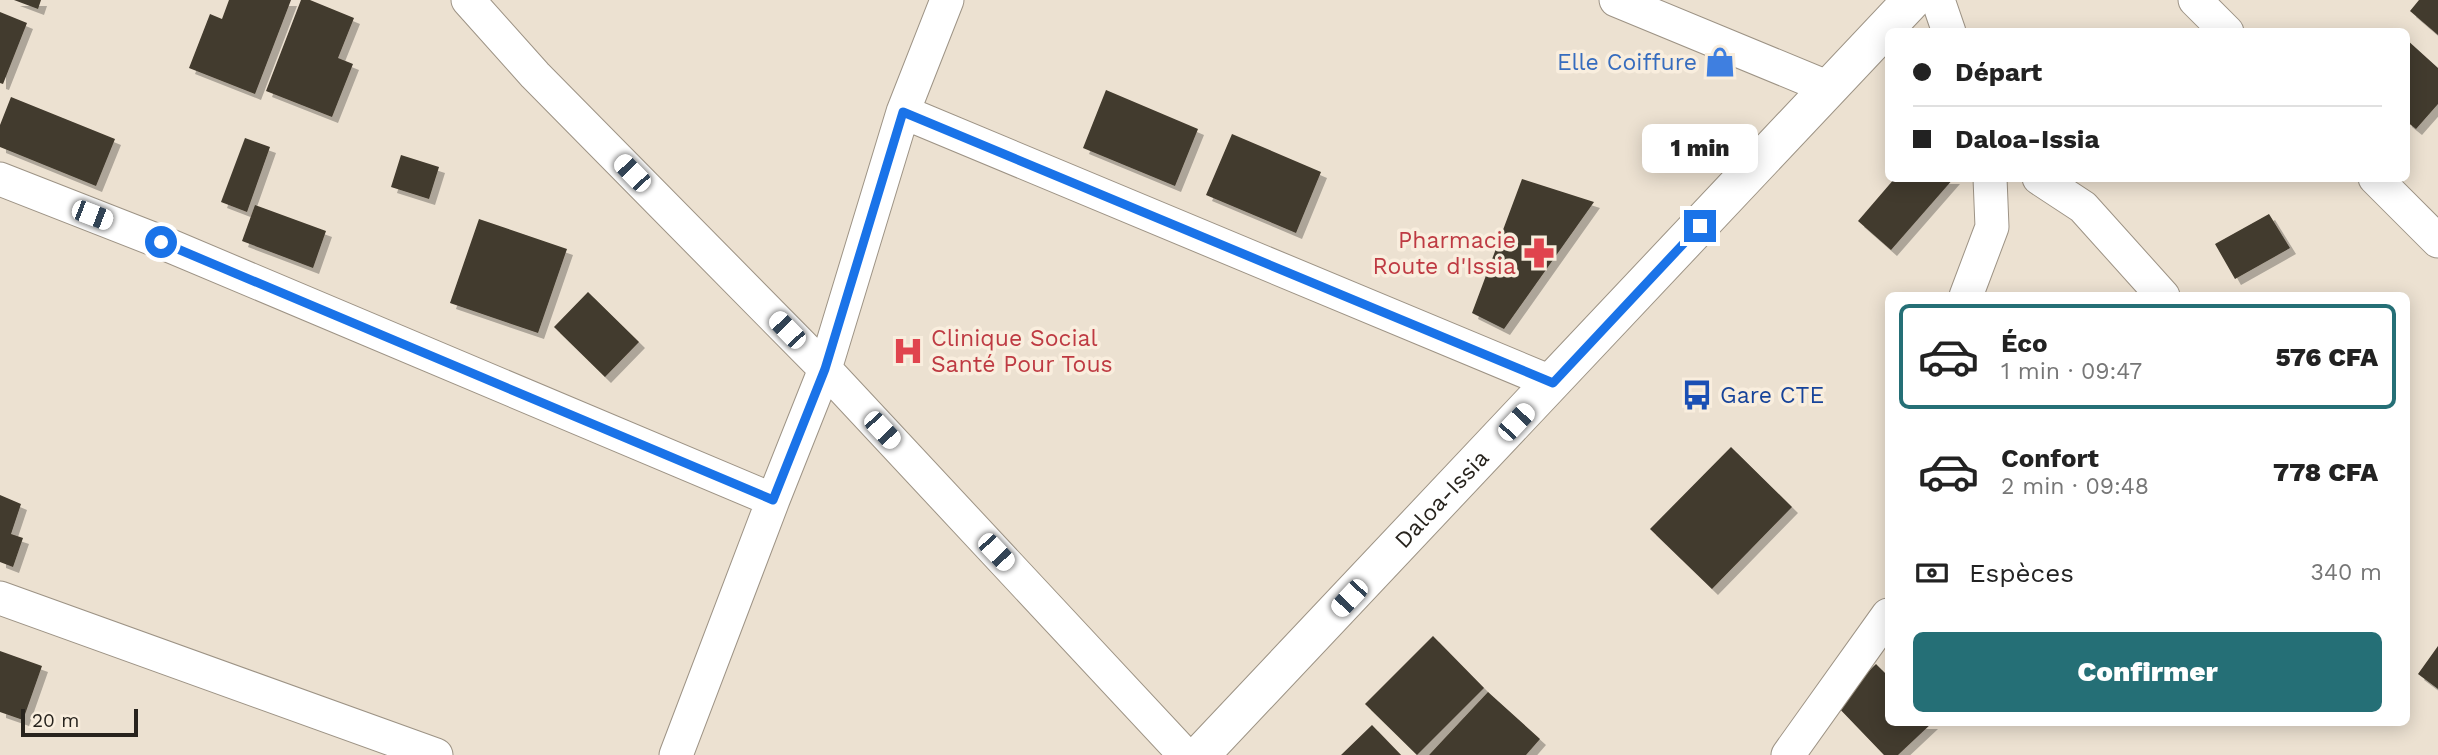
<!DOCTYPE html>
<html lang="fr">
<meta charset="utf-8">
<style>
body{margin:0;font-family:"Work Sans",sans-serif;background:#f6f6f6;color:#222;height:100vh;display:flex;flex-direction:column;font-size:26px;white-space:nowrap}
*{box-sizing:border-box;margin:0}
p{font-size:23px;color:#767676}
.icon{flex:none;width:38px;height:38px;fill:none;stroke:currentColor;stroke-width:2;stroke-linecap:round;stroke-linejoin:round}
.map{position:relative;flex:1;overflow:hidden}
.panel{position:absolute;left:1885px;top:292px;width:525px;height:434px;display:flex;flex-direction:column;background:#fff;border-radius:10px;box-shadow:0 4px 18px #0003}
.panel>*{flex:none}
.guide{position:absolute;left:1885px;top:28px;width:525px;height:154px;border-radius:10px;box-shadow:0 4px 18px #0003;display:grid;align-content:center;height:154px;padding:0 28px;background:#fff}
.scale{position:absolute;left:21px;bottom:18px;width:117px;box-sizing:border-box;padding-left:7px;border:4px solid #27231d;border-top:0;font-size:19px;line-height:24px;white-space:nowrap;color:#27231d;-webkit-text-stroke:5px #f9eede;paint-order:stroke}
.end{position:absolute;width:32px;height:32px;margin:-16px;border:9px solid #1a73e8;background:#fff;box-shadow:0 0 0 4px #fff}
.from{border-radius:50%}
.bubble{position:absolute;height:49px;border-radius:10px;background:#fff;box-shadow:0 4px 18px #0003;font-size:23px;font-weight:800;line-height:49px;text-align:center}
.car{position:absolute;width:21px;height:42px;margin:-21px -10px;border-radius:9px;box-shadow:0 0 5px 2px #0007;background:linear-gradient(#fff 24%,#345 0 40%,#fff 0 76%,#345 0 86%,#fff 0)}
.guide b{display:flex;align-items:center;gap:24px;height:66px;font-size:26px}
.guide b+b{border-top:2px solid #e0e0e0}
.guide i{width:18px;height:18px;background:#222}
ul{padding:12px 0 0;list-style:none}
li{display:flex;align-items:center;gap:21px;height:105px;margin:0 14px 10px;padding:0 14px;border:4px solid transparent;border-radius:10px}
li div{flex:1}
li b{display:block;font-size:26px}
li em{font-style:normal;font-weight:800}
li.current{border-color:#256f76}
li>.icon{width:63px;height:63px;stroke-width:1.5}
.pay{display:flex;align-items:center;gap:18px;height:77px;padding:0 28px;font-size:26px}
.pay p{margin-inline-start:auto}
.action{display:flex;gap:14px;margin-top:auto;padding:14px 28px}
.action a{flex:1;height:80px;border-radius:10px;background:#256f76;color:#fff;font-size:28px;font-weight:800;line-height:80px;text-align:center}
.map>svg:first-child{display:block}
.building{fill:#423a2d;filter:url(#shadow)}
.lines{fill:none;stroke-linecap:round;stroke-linejoin:round}
.street-casing{stroke:#9d9385;stroke-width:35}
.primary-casing{stroke:#9d9385;stroke-width:40}
.street{stroke:#fff;stroke-width:33}
.primary{stroke:#fff;stroke-width:38}
.route{stroke:#1a73e8;stroke-width:9}
.labels{text-anchor:middle;stroke-width:7;stroke-linejoin:round;paint-order:stroke}
.shop-label{font-size:23px;fill:#366cbe;stroke:#f9eede;text-anchor:end}
.health-label{font-size:23px;fill:#be3a42;stroke:#f9eede;text-anchor:end}
.transit-label{font-size:23px;fill:#164399;stroke:#f9eede;text-anchor:start}
.street-label{font-size:23px;fill:#27231d;stroke:#f9eede}
</style>
<div class="map">
<svg width="2438" height="755" viewBox="0 0 2438 755">
<defs>
<filter id="shadow"><feDropShadow dx="6" dy="6" stdDeviation="0" flood-color="#0004"/></filter>
</defs>
<rect width="100%" height="100%" fill="#ece1d1"/>
<path class="building" d="M14,0H41L38,9Z
M229,0H291L255,94L189,68L210,14L222,19Z
M301,0H310L354,18L338,58L353,64L332,117L266,91Z
M2419,0H2438V35L2410,11Z
M0,12L27,23L3,84L0,83Z
M2406,39L2438,68V104L2416,129L2406,121Z
M1106,90L1198,129L1175,186L1083,148Z
M11,97L115,139L96,186L0,147V125Z
M1232,134L1321,172L1296,233L1206,195Z
M245,138L270,147L247,212L221,202Z
M401,155L439,167L429,199L391,187Z
M1895,178H1954L1891,250L1858,221Z
M1522,179L1594,202L1504,329L1472,313Z
M255,205L326,231L313,268L242,241Z
M2269,214L2290,248L2235,279L2215,244Z
M479,219L567,249L538,333L450,303Z
M588,292L639,342L605,377L554,327Z
M1731,447L1792,507L1712,589L1650,529Z
M0,495L21,504L11,534L23,538L13,567L0,562Z
M1433,636L1484,688L1417,755L1365,704Z
M2438,646V689L2418,674Z
M0,651L42,666L23,720L0,712Z
M1876,664L1888,676V723H1932L1898,755H1884L1835,704Z
M1488,692L1540,739L1526,755H1429Z
M1372,725L1401,755H1341Z"/>
<g class="lines">
<g class="street-casing">
<path id="street" d="M468,0L535,75L825,369L1185,755
M1616,0L1829,88
M1938,0L1949,32
M2195,0L2227,32
M903,112L1553,383
M2039,178L2083,207L2163,296
M2375,178L2438,241
M0,179L161,242L773,500
M1966,296L1992,227L1990,178
M0,598L436,755
M676,755L773,500L825,369L903,112L947,0
M1788,755L1888,615"/>
</g>
<g class="primary-casing">
<g id="primary">
<path id="s1" d="M1200,755L1912,0"/>
</g>
</g>
<use href="#street" class="street"/>
<use href="#primary" class="primary"/>
</g>
<g class="lines">
<path class="route" d="M161,242L773,500L825,369L903,112L1553,383L1700,226"/>
</g>
<defs>
<g id="shop-bare" transform="scale(2.415)"><path d="M-5-2.5h2.3a2.7 3.5 0 0 1 5.4 0H5L5.5 6h-11ZM-1.5-2.5h3a1.5 2.3 0 0 0-3 0Z" fill="#3f7fe0" stroke="#f9eede" stroke-width="2.5" paint-order="stroke"/></g>
<g id="pharmacy-bare" transform="scale(2.415)"><path d="M-2-6h4v4h4v4h-4v4h-4v-4h-4v-4h4Z" fill="#e0444e" stroke="#f9eede" stroke-width="2.5" paint-order="stroke"/></g>
<g id="hospital-bare" transform="scale(2.415)"><path d="M-5-5h3v3.5h4V-5h3V5h-3V1.5h-4V5h-3Z" fill="#e0444e" stroke="#f9eede" stroke-width="2.5" paint-order="stroke"/></g>
<g id="bus-bare" transform="scale(2.415)"><path d="M-5-6H5V4H4V6H2V4H-2V6H-4V4H-5ZM-3.5-4V0h7V-4ZM-3.5 1.2v1.5H-2V1.2ZM2 1.2v1.5H3.5V1.2Z" fill="#1a4fb4" stroke="#f9eede" stroke-width="2.5" paint-order="stroke"/></g>
</defs>
<g fill-rule="evenodd">
<use href="#shop-bare" x="1720" y="62"/>
<use href="#pharmacy-bare" x="1539" y="253"/>
<use href="#hospital-bare" x="908" y="351"/>
<use href="#bus-bare" x="1697" y="395"/>
</g>
<g class="labels">
<g class="shop-label">
<text x="1697" y="70">Elle Coiffure</text>
</g>
<g class="health-label">
<text x="1516" y="248">Pharmacie<tspan x="1516" dy="26">Route d'Issia</tspan></text>
<text x="931" y="346" text-anchor="start">Clinique Social<tspan x="931" dy="26">Santé Pour Tous</tspan></text>
</g>
<g class="transit-label">
<text x="1720" y="403">Gare CTE</text>
</g>
<g class="street-label">
<text dy="8" stroke="none"><textPath href="#s1" startOffset="352">Daloa-Issia</textPath></text>
</g>
</g>
</svg>
<div class="scale">20 m</div>
<i class="end from" style="left:161px;top:242px"></i>
<i class="end" style="left:1700px;top:226px"></i>
<div class="bubble" style="left:1642px;top:124px;width:116px">1 min</div>
<i class="car" style="left:632px;top:173px;rotate:316deg"></i>
<i class="car" style="left:92px;top:215px;rotate:111deg"></i>
<i class="car" style="left:787px;top:330px;rotate:316deg"></i>
<i class="car" style="left:1516px;top:422px;rotate:43deg"></i>
<i class="car" style="left:882px;top:430px;rotate:137deg"></i>
<i class="car" style="left:996px;top:552px;rotate:137deg"></i>
<i class="car" style="left:1349px;top:598px;rotate:223deg"></i>
<div class="guide">
<b><i class="from"></i>Départ</b>
<b><i></i>Daloa-Issia</b>
</div>
<section class="panel">
<ul>
<li class="current"><svg class="icon" aria-label="car" viewBox="0 0 24 24"><path d="M5 17H2v-5l4-1 3-4h7l3 4 3 1v5h-3M9 17h6M6 11h13"/><circle cx="7" cy="17" r="2"/><circle cx="17" cy="17" r="2"/></svg><div><b>Éco</b><p>1 min · 09:47</p></div><em>576 CFA</em></li>
<li><svg class="icon" aria-label="car" viewBox="0 0 24 24"><path d="M5 17H2v-5l4-1 3-4h7l3 4 3 1v5h-3M9 17h6M6 11h13"/><circle cx="7" cy="17" r="2"/><circle cx="17" cy="17" r="2"/></svg><div><b>Confort</b><p>2 min · 09:48</p></div><em>778 CFA</em></li>
</ul>
<div class="pay"><svg class="icon" aria-label="cash" viewBox="0 0 24 24"><path d="M3 7h18v10H3z"/><circle cx="12" cy="12" r="2"/></svg>Espèces<p>340 m</p></div>
<div class="action"><a>Confirmer</a></div>
</section>
</div>
